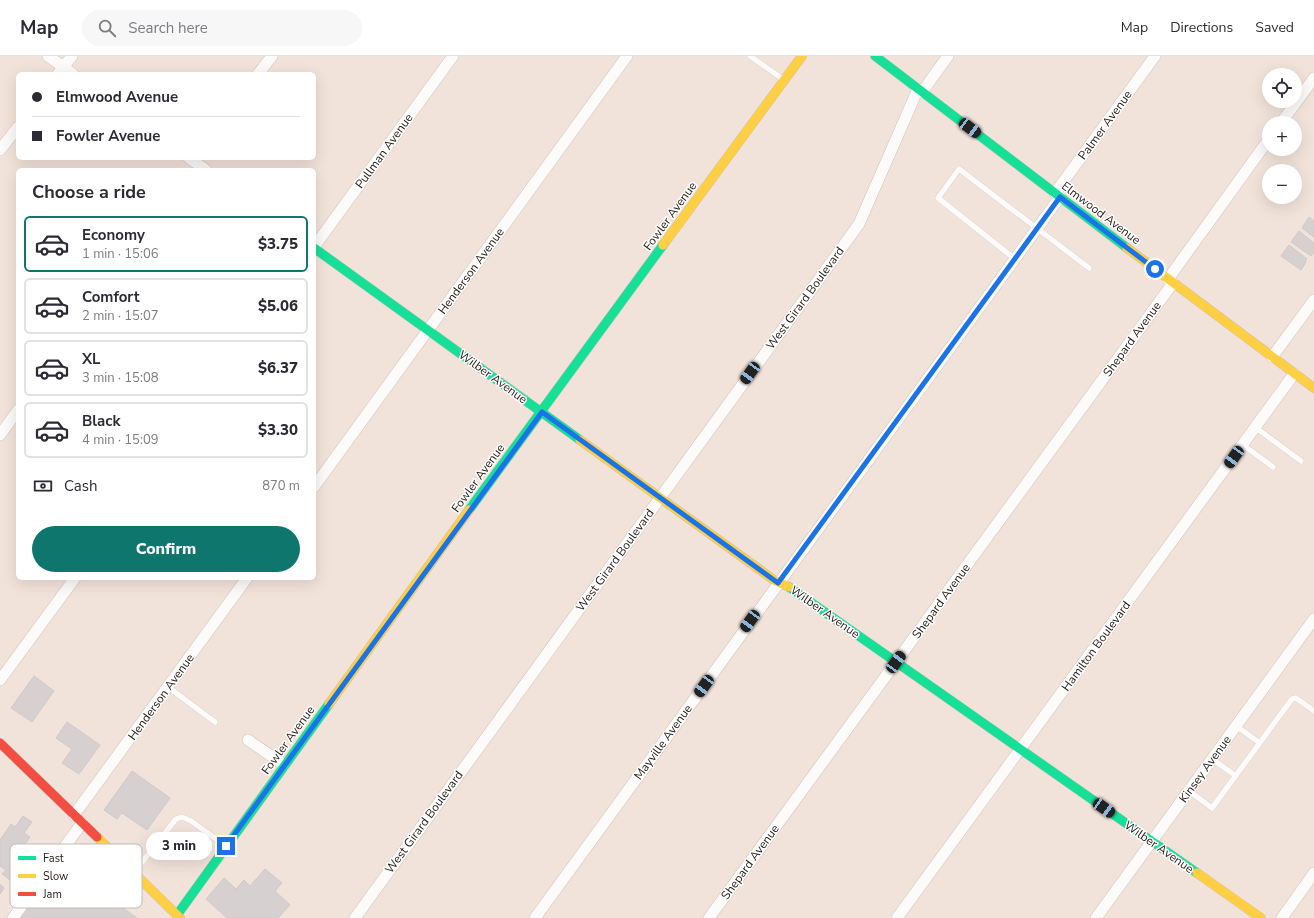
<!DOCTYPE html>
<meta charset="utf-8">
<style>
body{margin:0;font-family:"Nunito Sans",sans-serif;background:#f7f7f7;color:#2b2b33;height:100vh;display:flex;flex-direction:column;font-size:15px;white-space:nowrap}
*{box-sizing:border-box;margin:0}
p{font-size:13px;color:#7c7c81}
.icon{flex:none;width:22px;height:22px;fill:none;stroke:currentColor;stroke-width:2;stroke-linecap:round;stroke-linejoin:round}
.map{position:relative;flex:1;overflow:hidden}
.drawer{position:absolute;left:16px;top:112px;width:300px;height:412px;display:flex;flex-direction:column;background:#fff;border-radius:6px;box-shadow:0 4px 16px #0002}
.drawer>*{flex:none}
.hud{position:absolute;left:16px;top:16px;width:300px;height:88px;border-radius:6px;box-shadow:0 4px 16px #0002;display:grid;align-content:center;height:88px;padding:0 16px;background:#fff}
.buttons{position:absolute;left:1262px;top:12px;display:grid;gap:8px}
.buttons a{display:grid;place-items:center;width:40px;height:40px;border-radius:50%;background:#fff;box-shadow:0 4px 16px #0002;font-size:20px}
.end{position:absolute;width:18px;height:18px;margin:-9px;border:5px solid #1a73e8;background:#fff;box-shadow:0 0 0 2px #fff}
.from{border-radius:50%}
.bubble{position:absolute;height:28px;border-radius:14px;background:#fff;box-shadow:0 4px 16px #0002;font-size:13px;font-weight:800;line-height:28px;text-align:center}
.car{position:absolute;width:12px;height:24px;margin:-12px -6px;border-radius:5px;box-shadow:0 0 3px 1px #0007;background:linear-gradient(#222 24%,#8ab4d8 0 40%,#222 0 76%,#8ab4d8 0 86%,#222 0)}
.hud b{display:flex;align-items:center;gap:14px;height:38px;font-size:15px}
.hud b+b{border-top:1px solid #e1e1e2}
.hud i{width:10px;height:10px;background:#2b2b33}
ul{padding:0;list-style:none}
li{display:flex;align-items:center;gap:12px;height:56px;margin:0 8px 6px;padding:0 8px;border:2px solid #e1e1e2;border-radius:6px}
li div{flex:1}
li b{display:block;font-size:15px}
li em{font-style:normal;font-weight:800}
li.active{border-color:#0f766e}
li>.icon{width:36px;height:36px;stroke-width:1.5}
h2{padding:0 16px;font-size:18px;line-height:48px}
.pay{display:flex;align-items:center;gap:10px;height:44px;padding:0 16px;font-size:15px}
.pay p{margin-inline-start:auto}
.action{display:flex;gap:8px;margin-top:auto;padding:8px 16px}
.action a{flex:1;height:46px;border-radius:24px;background:#0f766e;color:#fff;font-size:16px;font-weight:800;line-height:46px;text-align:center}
header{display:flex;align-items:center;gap:24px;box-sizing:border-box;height:56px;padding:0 20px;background:#fff;border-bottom:1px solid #e1e1e2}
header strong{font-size:19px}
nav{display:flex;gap:22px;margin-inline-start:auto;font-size:14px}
.search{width:280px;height:36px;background:#f7f7f7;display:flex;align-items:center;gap:10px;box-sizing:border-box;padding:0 14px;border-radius:22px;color:#7c7c81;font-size:15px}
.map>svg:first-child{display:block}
.building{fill:#d7d0d0;stroke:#cfc9ca}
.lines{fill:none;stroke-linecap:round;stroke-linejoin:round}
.lane-casing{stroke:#cdc1b9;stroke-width:6}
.street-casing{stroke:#cdc1b9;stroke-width:12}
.fast-casing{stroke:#cdc1b9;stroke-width:10}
.slow-casing{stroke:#cdc1b9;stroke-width:10}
.jam-casing{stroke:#cdc1b9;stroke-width:10}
.lane{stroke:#fdfbf9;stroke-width:5.5}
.street{stroke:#fdfbf9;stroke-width:11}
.fast{stroke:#16e098;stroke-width:9}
.slow{stroke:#ffcf43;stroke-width:9}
.jam{stroke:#f24e42;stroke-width:9}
.route{stroke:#1a73e8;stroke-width:5}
.labels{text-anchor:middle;stroke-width:3;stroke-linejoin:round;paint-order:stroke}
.street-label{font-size:12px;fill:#2c211b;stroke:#fff}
.key{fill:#fff;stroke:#c0bcbb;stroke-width:1}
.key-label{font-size:11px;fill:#2c211b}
</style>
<header>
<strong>Map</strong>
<div class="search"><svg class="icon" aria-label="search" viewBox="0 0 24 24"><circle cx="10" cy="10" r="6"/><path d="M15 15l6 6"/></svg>Search here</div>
<nav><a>Map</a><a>Directions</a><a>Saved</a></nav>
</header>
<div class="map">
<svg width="1314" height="862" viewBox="0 0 1314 862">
<rect width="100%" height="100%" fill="#f2e3da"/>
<path class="building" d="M1309,161L1314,165V181L1302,172Z
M1299,175L1314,187V196L1311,200L1291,186Z
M1289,189L1307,203L1305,205L1306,206L1301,214L1281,200Z
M34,620L54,635L32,666L11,652Z
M67,666L100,689L79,718L62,707L72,693L56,682Z
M132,715L170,742L147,774L122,757L117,763L104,754Z
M23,760L32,766L24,777L30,781L14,804L21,809L10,824L2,818L6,814L0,810V784L11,768L15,771Z
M265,813L282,827L275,835L290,849L278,862H227L206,843L224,822L236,833L244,824L250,830Z
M77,819L137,862H12L43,828L61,841Z
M0,828L4,832L0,838Z"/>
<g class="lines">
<g class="lane-casing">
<path id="lane" d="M750,0L784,24
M1015,203L938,142L959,113L1089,212
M1255,371L1301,405
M1243,389L1273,411
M168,631L215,666
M1236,670L1260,687
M1212,703L1236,720
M1189,735L1212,752L1292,643L1296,642L1314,655
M135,815L176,763L182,761L191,765L226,790"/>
</g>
<g class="street-casing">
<path id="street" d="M48,0L73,18
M58,18L72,0
M258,18L272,0
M922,36L948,0
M1281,67L1314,22
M0,94L18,71
M189,102L206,114
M1055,137L1155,0
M314,191L453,0
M1168,223L1269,83
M1272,301L1314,244
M0,379L18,354
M314,431L627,0
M0,624L75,522
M248,684L284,709
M74,759L247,522
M13,862L82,767
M355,862L859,168L918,33
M535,862L1060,141
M709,862L1173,227
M897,862L1294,318
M1096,862L1314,563
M1282,862L1314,817"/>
</g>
<g class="fast-casing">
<path id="fast" d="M875,0L1127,192
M314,192L580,384
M469,454L663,189
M789,531L1197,817
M177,859L329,648"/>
</g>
<g class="slow-casing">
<path id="slow" d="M663,189L802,0
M1127,192L1314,332
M580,384L774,524L789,531
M329,648L469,454
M97,781L180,862
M1197,817L1261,862"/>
</g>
<g class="jam-casing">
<path id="jam" d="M0,687L97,781"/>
</g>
<use href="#lane" class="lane"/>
<use href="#street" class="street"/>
<use href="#fast" class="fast"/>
<use href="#slow" class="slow"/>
<use href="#jam" class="jam"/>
</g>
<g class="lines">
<path class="route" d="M226,790L542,356L778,527L1060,141L1155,213"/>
</g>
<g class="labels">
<g class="street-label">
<text transform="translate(1105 69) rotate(-54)" y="4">Palmer Avenue</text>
<text transform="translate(384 95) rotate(-54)" y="4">Pullman Avenue</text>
<text transform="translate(1101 157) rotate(37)" y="4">Elmwood Avenue</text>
<text transform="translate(670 160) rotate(-54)" y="4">Fowler Avenue</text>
<text transform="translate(471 215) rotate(-54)" y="4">Henderson Avenue</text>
<text transform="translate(805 242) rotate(-54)" y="4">West Girard Boulevard</text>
<text transform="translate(1132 283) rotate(-54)" y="4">Shepard Avenue</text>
<text transform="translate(493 321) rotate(36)" y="4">Wilber Avenue</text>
<text transform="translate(478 422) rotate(-54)" y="4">Fowler Avenue</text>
<text transform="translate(615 504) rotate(-54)" y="4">West Girard Boulevard</text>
<text transform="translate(941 545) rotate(-54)" y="4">Shepard Avenue</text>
<text transform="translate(825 556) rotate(35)" y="4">Wilber Avenue</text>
<text transform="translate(1096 590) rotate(-54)" y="4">Hamilton Boulevard</text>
<text transform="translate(161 641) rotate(-54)" y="4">Henderson Avenue</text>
<text transform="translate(288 684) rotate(-54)" y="4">Fowler Avenue</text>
<text transform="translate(663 686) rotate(-54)" y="4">Mayville Avenue</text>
<text transform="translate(1205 713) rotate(-54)" y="4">Kinsey Avenue</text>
<text transform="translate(424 766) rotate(-54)" y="4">West Girard Boulevard</text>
<text transform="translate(1159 791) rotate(35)" y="4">Wilber Avenue</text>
<text transform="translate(750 806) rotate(-54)" y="4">Shepard Avenue</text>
</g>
</g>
<rect x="10" y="788" width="132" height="64" rx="6" class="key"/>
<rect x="18" y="800" width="18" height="4" fill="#16e098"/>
<rect x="18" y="818" width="18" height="4" fill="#ffcf43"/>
<rect x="18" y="836" width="18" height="4" fill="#f24e42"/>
<g class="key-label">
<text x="43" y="806">Fast</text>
<text x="43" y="824">Slow</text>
<text x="43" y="842">Jam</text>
</g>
</svg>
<div class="buttons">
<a><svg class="icon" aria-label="locate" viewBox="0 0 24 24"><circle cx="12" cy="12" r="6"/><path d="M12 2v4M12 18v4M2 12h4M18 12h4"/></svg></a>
<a>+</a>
<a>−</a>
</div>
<i class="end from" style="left:1155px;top:213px"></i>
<i class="end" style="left:226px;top:790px"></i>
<div class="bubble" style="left:146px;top:776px;width:66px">3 min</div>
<i class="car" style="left:970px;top:72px;rotate:127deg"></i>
<i class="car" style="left:750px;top:317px;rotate:216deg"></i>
<i class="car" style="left:1234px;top:401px;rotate:216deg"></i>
<i class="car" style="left:750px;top:565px;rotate:216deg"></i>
<i class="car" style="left:896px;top:606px;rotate:36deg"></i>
<i class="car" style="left:704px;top:630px;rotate:216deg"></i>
<i class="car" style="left:1104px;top:752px;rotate:125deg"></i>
<div class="hud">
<b><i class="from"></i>Elmwood Avenue</b>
<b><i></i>Fowler Avenue</b>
</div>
<section class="drawer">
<h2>Choose a ride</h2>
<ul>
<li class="active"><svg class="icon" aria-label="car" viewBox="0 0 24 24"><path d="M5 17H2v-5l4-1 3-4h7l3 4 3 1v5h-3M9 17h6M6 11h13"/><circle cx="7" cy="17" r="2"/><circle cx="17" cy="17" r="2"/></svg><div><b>Economy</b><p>1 min · 15:06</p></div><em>$3.75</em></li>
<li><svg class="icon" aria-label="car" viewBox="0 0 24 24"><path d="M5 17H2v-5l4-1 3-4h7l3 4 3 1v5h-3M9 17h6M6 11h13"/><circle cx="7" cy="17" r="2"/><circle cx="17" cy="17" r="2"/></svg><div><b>Comfort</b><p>2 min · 15:07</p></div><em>$5.06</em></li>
<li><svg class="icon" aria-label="car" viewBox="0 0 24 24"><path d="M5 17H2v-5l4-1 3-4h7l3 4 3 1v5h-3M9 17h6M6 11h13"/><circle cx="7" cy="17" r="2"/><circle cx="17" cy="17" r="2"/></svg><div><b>XL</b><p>3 min · 15:08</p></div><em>$6.37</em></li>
<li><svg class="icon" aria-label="car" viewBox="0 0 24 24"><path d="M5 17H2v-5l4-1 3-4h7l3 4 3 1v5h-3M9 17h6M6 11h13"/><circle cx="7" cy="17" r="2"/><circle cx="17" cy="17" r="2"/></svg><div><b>Black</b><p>4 min · 15:09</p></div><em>$3.30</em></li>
</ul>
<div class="pay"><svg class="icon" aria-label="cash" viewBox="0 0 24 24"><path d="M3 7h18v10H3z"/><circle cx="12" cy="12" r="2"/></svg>Cash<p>870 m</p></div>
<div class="action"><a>Confirm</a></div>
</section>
</div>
